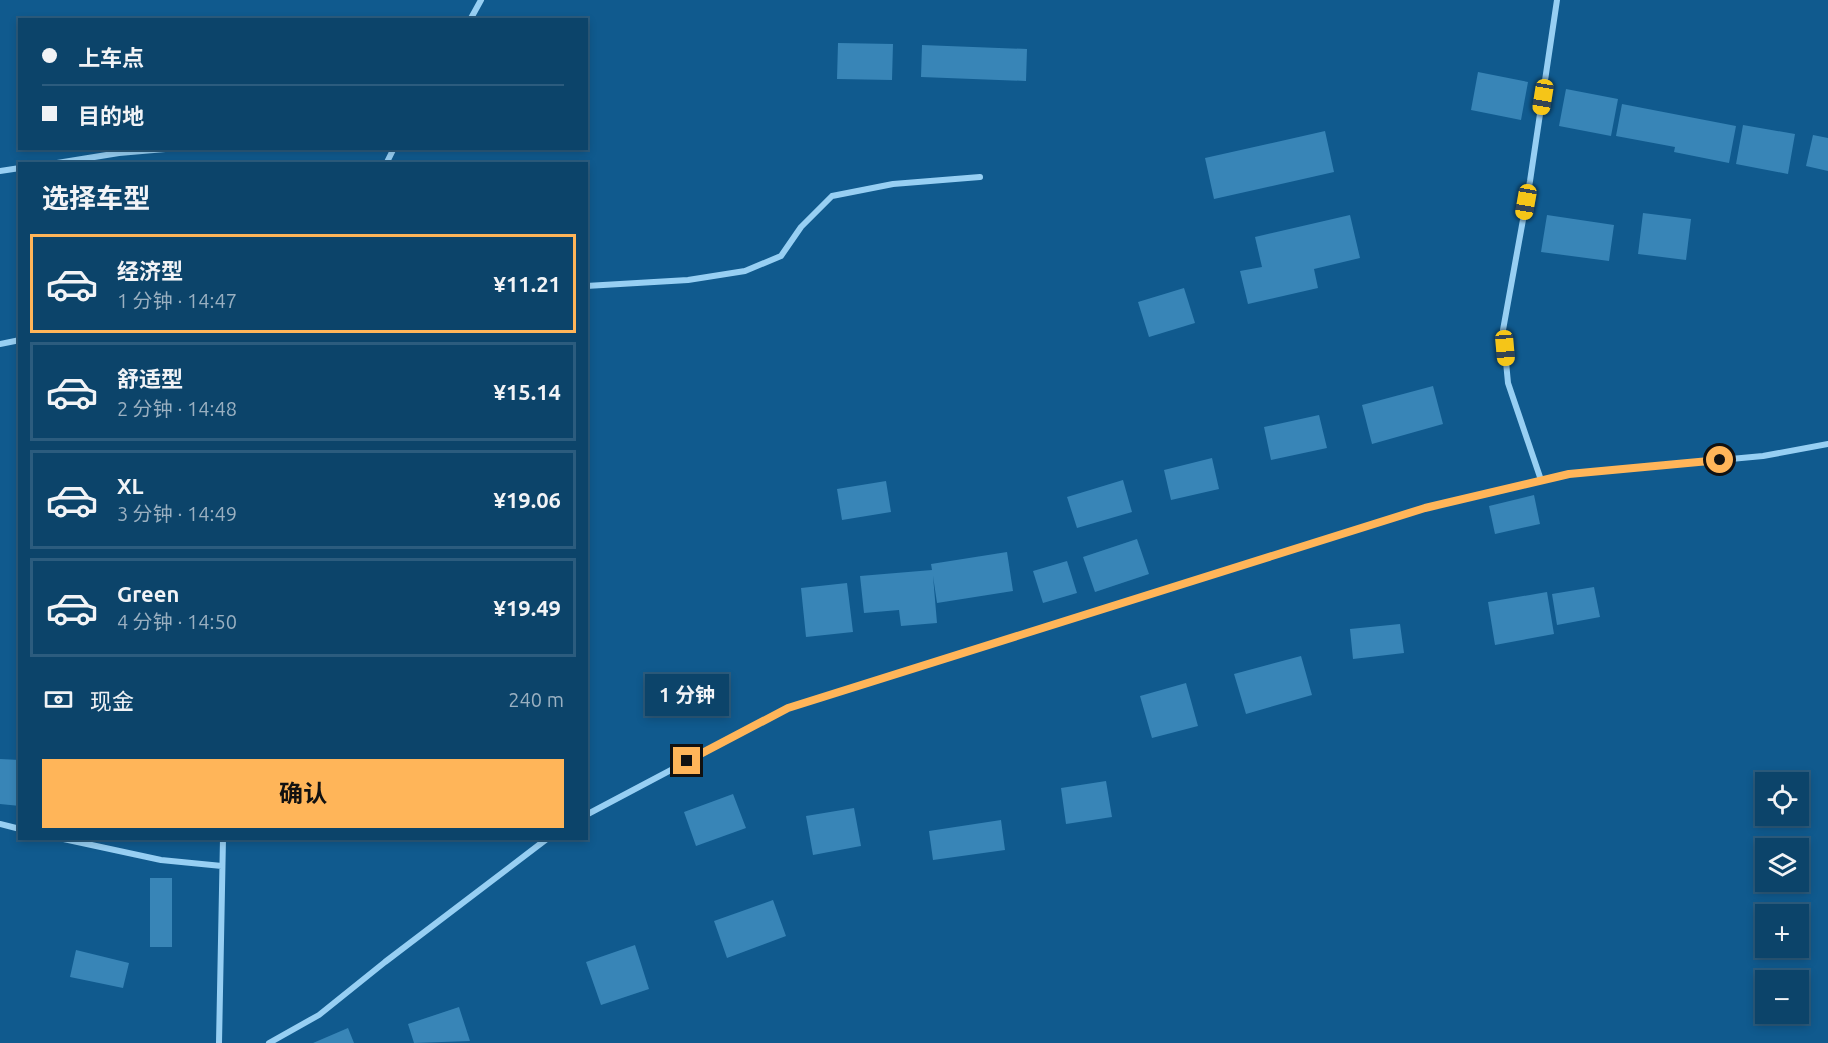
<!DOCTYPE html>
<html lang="zh">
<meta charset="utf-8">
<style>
body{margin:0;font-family:Ubuntu,"Noto Sans SC",sans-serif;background:#154b70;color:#f1f3f6;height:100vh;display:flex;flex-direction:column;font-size:22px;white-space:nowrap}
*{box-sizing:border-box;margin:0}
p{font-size:20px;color:#9ab0c1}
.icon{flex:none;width:33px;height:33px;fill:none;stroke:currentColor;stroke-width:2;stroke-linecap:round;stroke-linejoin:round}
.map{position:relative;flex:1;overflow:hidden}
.panel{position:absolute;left:18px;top:162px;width:570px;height:678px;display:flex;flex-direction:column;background:#0c446a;border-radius:0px;box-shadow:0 3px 9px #0003,0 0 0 2px #2c5c7e}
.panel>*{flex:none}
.hud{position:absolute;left:18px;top:18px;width:570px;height:132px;border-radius:0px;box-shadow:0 3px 9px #0003,0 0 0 2px #2c5c7e;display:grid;align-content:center;height:132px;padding:0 24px;background:#0c446a}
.tools{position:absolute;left:1755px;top:772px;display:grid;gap:12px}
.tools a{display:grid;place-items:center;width:54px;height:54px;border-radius:0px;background:#0c446a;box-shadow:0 3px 9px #0003,0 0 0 2px #2c5c7e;font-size:30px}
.end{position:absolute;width:27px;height:27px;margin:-14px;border:8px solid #ffb559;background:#111;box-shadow:0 0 0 3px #111}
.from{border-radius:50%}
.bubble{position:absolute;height:42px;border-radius:0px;background:#0c446a;box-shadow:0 3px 9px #0003,0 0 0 2px #2c5c7e;font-size:20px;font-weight:700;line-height:42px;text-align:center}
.car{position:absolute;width:18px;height:36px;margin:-18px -9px;border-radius:8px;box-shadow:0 0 4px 2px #0007;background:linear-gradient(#f5c518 24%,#345 0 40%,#f5c518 0 76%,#345 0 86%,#f5c518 0)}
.hud b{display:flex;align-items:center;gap:21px;height:57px;font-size:22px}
.hud b+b{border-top:2px solid #2c5c7e}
.hud i{width:15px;height:15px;background:#f1f3f6}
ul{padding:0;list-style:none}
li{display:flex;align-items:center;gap:18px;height:99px;margin:0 12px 9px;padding:0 12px;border:3px solid #2c5c7e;border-radius:0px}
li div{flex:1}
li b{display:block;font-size:22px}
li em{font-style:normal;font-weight:700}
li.active{border-color:#ffb559}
li>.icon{width:54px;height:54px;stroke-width:1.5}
h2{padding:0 24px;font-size:27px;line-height:72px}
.pay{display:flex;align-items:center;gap:15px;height:66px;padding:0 24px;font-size:22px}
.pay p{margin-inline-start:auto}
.action{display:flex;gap:12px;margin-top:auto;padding:12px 24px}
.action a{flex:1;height:69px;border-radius:0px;background:#ffb559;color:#111;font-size:24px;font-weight:700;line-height:69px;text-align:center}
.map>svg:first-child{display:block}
.building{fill:#3885b7}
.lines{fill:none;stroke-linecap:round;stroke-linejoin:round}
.minor{stroke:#97cff3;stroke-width:6}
.route{stroke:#ffb559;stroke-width:8}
</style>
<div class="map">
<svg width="1828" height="1043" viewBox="0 0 1828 1043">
<rect width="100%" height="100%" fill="#105a8e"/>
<path class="building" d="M838,43L893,44L892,80L837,79Z
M922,45L1027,49L1026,81L921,77Z
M1478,72L1528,82L1521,120L1471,110Z
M1566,89L1618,99L1611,136L1559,126Z
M1622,104L1736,126L1729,163L1674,152L1675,147L1616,136Z
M1743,125L1795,134L1788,174L1736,164Z
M1325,131L1334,172L1214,199L1205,158Z
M1813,135L1828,138V171L1806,166Z
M1643,213L1691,219L1686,260L1638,254Z
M1350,215L1360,258L1314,269L1318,288L1248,304L1240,271L1262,267L1255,237Z
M1547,215L1614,225L1609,261L1541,252Z
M1184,288L1195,323L1149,337L1138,302Z
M1433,386L1443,424L1372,444L1362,405Z
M1319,415L1327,448L1271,460L1264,427Z
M1212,458L1219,489L1171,500L1164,470Z
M1123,480L1132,512L1077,528L1067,497Z
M886,481L891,512L842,520L837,489Z
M1534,495L1540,524L1495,534L1489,506Z
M1137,539L1149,574L1095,592L1083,557Z
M1007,552L1013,591L937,603L933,576L937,623L901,626L899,610L864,613L860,576L932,570L931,564Z
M1067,561L1077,593L1043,603L1033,571Z
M847,583L853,632L806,637L801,588Z
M1594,587L1600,617L1557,625L1552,594Z
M1547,592L1554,634L1495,645L1488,602Z
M1400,624L1404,653L1353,659L1350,629Z
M1301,656L1312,695L1246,714L1234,674Z
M1186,683L1198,726L1152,738L1140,696Z
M0,759L20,760V806L0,804Z
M1106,781L1112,817L1066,824L1061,788Z
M733,794L746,828L696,846L684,812Z
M854,808L861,846L813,855L806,816Z
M1001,820L1005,850L933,860L929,831Z
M150,878H172V947H150Z
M773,900L786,936L727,958L714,921Z
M635,945L649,989L601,1005L586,962Z
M76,950L129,963L123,988L70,977Z
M459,1007L470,1041L414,1043L408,1024Z
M348,1028L354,1043H313Z"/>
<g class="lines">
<path class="minor" d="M470,20L481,0
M51,164L119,153L177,148
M386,164L394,148
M0,171L20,168
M586,286L688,280L745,271L781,256L801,227L832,196L893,184L980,177
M0,344L20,340
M1541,480L1508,383L1503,330L1530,181L1557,0
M586,815L788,708L1425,508L1569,474L1763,456L1828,444
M0,824L20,829
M59,838L161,860L222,866
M219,1043L223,838
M269,1043L319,1015L385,962L548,838"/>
</g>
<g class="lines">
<path class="route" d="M687,761L788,708L1425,508L1569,474L1720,460"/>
</g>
</svg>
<div class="tools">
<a><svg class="icon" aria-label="locate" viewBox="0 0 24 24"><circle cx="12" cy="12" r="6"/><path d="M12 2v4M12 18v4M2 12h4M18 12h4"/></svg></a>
<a><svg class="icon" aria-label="layers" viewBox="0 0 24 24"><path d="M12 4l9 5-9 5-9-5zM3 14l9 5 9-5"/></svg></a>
<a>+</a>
<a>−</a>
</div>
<i class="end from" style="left:1720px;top:460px"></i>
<i class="end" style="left:687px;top:761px"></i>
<div class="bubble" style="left:645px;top:674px;width:84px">1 分钟</div>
<i class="car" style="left:1543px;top:97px;rotate:189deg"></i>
<i class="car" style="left:1526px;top:202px;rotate:190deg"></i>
<i class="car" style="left:1505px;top:348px;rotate:175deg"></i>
<div class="hud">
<b><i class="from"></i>上车点</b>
<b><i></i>目的地</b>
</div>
<section class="panel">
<h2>选择车型</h2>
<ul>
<li class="active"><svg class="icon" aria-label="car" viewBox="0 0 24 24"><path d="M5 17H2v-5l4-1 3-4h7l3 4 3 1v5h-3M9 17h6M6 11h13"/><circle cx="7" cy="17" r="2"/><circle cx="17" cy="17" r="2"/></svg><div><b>经济型</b><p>1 分钟 · 14:47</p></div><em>¥11.21</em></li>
<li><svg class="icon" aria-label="car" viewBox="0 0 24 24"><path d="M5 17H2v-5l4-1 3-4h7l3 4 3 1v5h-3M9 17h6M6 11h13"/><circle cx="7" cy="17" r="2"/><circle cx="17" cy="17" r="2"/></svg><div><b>舒适型</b><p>2 分钟 · 14:48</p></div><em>¥15.14</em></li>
<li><svg class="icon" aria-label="car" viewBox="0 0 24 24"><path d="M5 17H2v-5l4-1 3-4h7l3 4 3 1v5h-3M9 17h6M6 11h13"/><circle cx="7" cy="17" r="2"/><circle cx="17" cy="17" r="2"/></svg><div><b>XL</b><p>3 分钟 · 14:49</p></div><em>¥19.06</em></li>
<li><svg class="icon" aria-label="car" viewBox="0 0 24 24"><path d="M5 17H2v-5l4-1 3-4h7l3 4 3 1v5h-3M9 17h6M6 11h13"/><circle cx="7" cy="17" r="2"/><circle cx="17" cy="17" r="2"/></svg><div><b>Green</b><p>4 分钟 · 14:50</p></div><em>¥19.49</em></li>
</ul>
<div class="pay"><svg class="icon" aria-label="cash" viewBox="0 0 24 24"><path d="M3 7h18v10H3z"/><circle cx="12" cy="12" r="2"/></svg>现金<p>240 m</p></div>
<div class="action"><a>确认</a></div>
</section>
</div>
